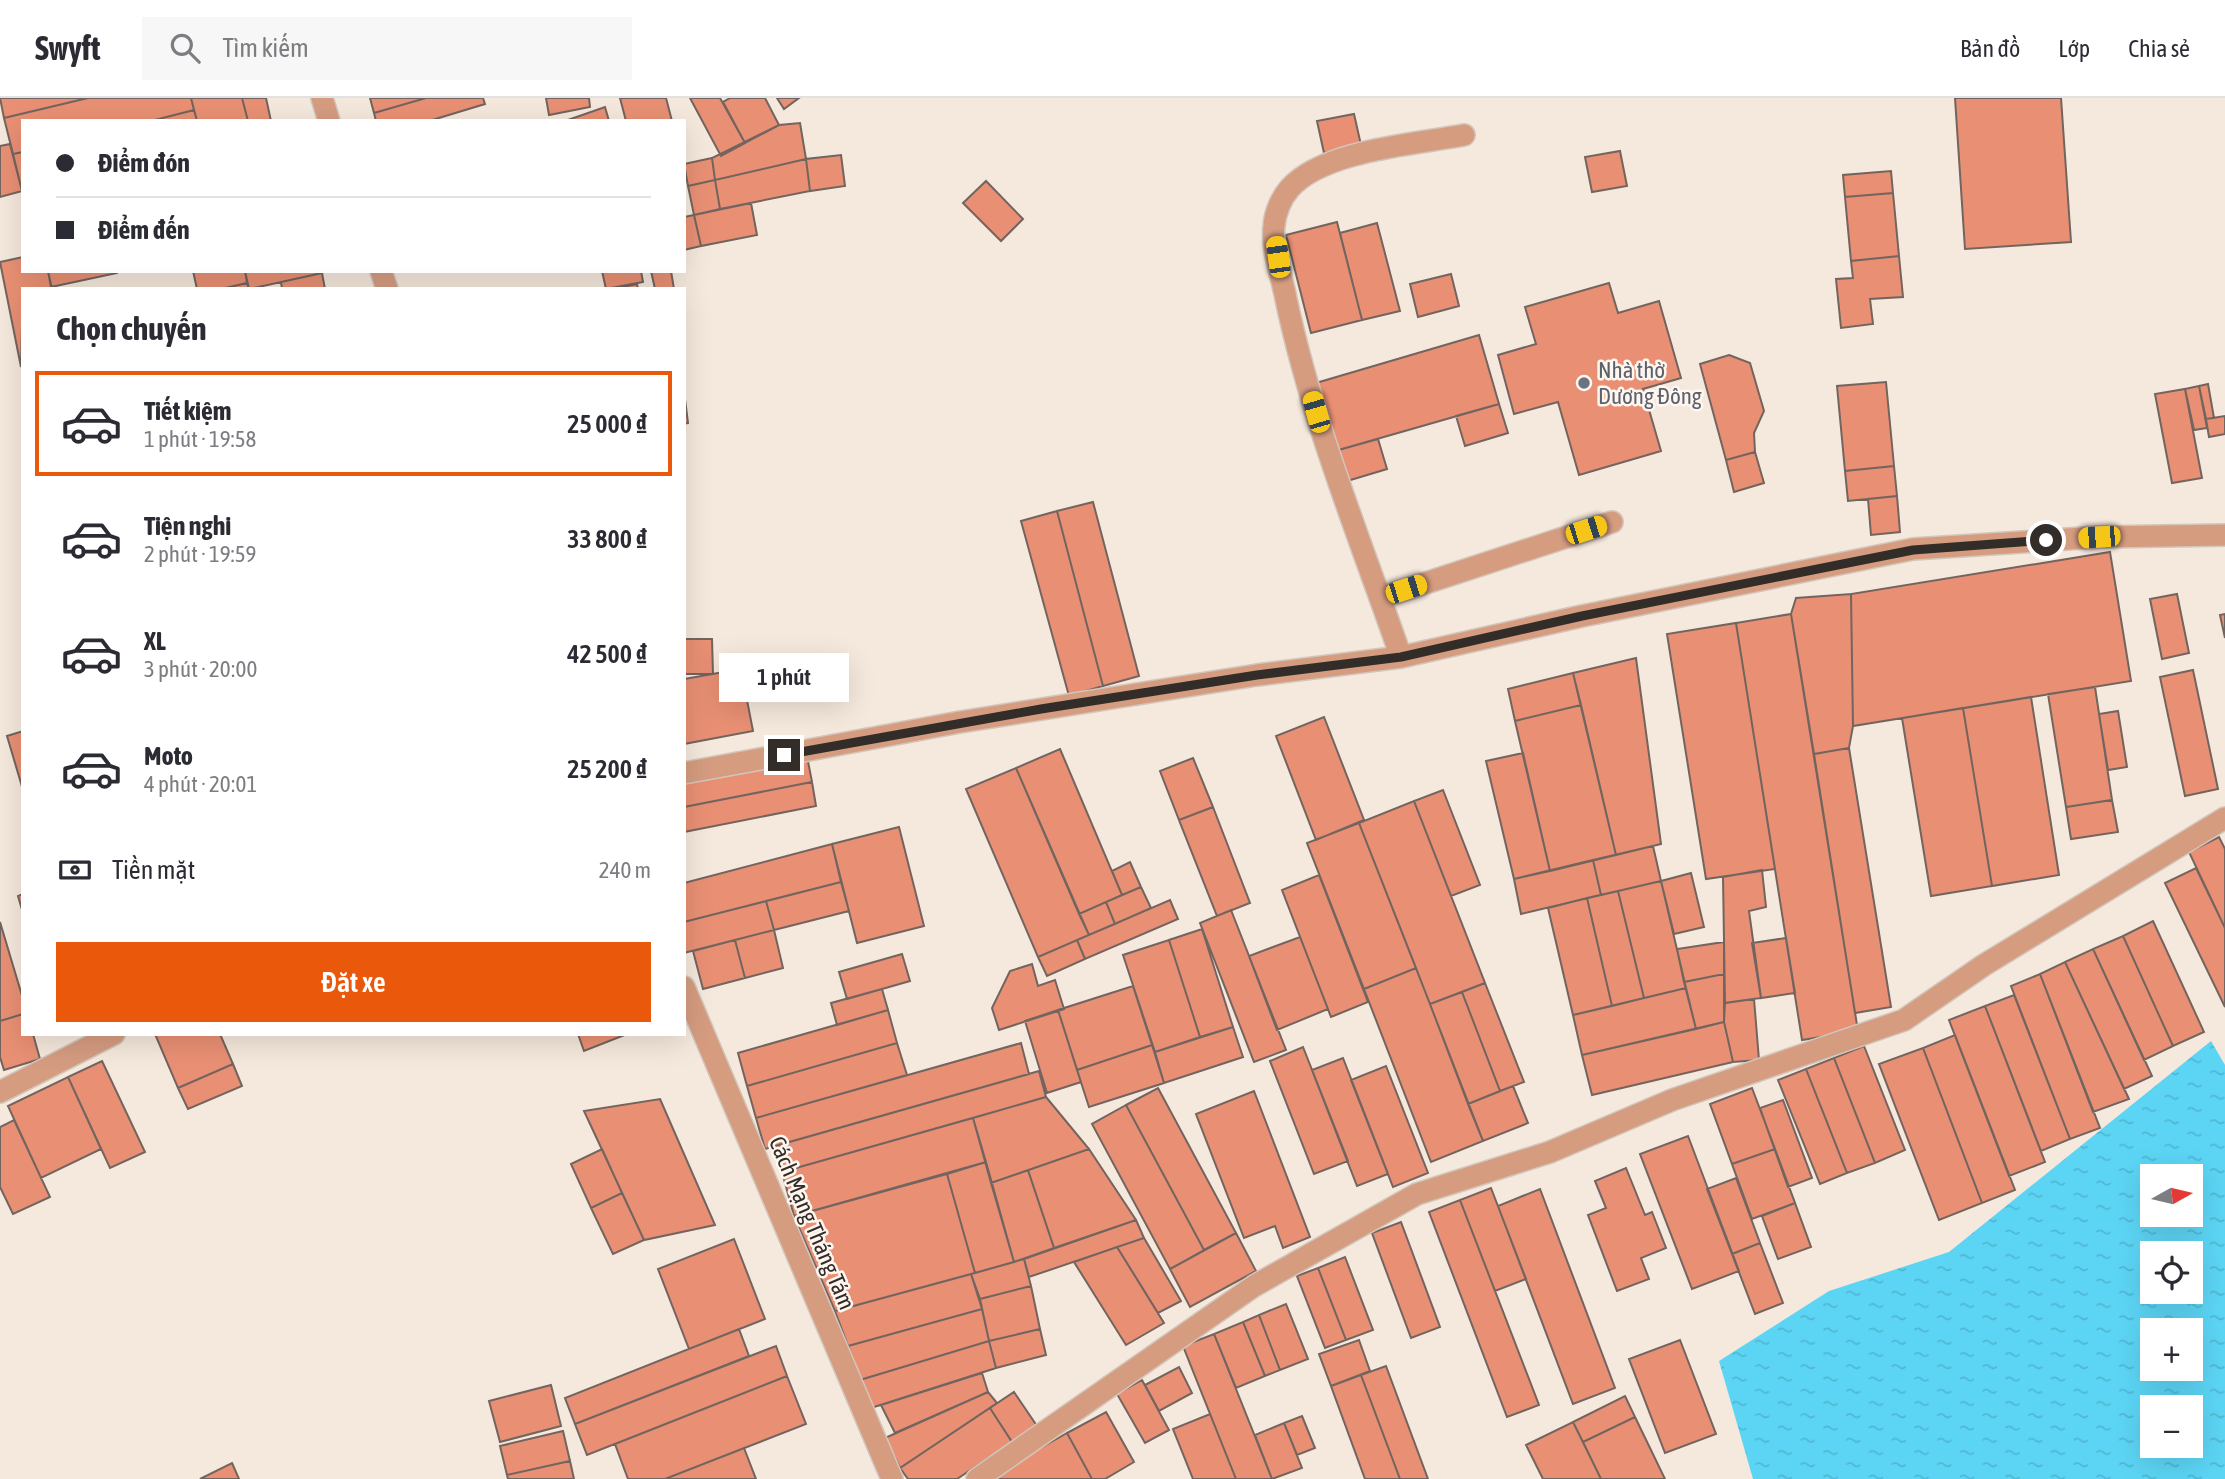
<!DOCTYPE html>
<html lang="vi">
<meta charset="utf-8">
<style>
body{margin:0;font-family:"Asap Condensed",sans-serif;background:#f7f7f7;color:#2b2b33;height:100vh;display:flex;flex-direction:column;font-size:26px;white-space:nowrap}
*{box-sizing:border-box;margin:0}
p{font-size:23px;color:#7c7c81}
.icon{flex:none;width:38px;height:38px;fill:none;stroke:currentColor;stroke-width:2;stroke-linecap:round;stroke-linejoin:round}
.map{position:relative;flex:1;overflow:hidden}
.details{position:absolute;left:21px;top:189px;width:665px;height:749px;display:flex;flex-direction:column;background:#fff;border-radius:0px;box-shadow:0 7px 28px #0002}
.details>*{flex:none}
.banner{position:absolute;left:21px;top:21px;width:665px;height:154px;border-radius:0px;box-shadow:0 7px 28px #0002;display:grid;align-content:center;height:154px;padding:0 35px;background:#fff}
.needle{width:46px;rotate:82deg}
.tools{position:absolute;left:2140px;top:1066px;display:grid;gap:14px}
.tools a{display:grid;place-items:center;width:63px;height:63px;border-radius:0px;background:#fff;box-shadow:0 7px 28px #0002;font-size:35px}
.end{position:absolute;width:32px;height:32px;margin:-16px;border:9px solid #322d29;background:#fff;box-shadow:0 0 0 4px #fff}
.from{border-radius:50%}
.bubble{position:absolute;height:49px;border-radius:0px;background:#fff;box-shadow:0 7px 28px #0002;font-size:23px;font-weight:600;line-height:49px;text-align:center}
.car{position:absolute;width:21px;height:42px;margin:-21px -10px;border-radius:9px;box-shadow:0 0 5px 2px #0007;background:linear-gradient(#f5c518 24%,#345 0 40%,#f5c518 0 76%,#345 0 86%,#f5c518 0)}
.banner b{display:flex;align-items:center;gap:24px;height:66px;font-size:26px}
.banner b+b{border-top:2px solid #e1e1e2}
.banner i{width:18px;height:18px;background:#2b2b33}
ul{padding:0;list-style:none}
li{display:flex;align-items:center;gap:21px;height:105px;margin:0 14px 10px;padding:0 21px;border:4px solid transparent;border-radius:0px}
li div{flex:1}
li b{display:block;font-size:26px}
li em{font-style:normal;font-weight:600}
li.selected{border-color:#ea580c}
li>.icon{width:63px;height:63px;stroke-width:1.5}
h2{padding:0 35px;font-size:32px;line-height:84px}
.pay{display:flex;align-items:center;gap:18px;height:77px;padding:0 35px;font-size:26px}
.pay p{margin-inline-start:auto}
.button{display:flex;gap:14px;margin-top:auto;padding:14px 35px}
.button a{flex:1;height:80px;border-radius:0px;background:#ea580c;color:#fff;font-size:28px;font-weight:600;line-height:80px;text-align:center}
header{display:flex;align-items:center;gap:42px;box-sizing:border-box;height:98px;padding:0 35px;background:#fff;border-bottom:2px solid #e1e1e2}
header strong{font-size:33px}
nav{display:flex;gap:38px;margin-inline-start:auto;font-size:24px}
.search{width:490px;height:63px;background:#f7f7f7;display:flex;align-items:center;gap:18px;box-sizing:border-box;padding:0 24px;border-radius:0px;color:#7c7c81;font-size:26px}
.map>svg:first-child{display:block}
.water{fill:url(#water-ripples);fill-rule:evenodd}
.building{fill:#e99074;stroke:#73645f;stroke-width:2}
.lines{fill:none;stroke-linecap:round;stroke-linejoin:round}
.minor-casing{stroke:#d2c6bc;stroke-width:24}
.minor{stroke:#d59c80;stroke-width:21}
.route{stroke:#322d29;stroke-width:9}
.worship-dot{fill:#6b7280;stroke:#fef6ef;stroke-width:2.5}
.labels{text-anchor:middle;stroke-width:5;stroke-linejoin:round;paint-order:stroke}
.worship-label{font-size:23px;fill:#5b616d;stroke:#fef6ef;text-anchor:start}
.street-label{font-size:23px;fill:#322d29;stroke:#fef6ef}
</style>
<header>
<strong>Swyft</strong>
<div class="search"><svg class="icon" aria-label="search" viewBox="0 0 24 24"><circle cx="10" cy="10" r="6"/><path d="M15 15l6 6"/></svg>Tìm kiếm</div>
<nav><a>Bản đồ</a><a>Lớp</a><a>Chia sẻ</a></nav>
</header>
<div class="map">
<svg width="2225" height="1381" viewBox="0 0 2225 1381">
<defs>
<pattern id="water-ripples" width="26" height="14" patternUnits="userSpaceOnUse" patternTransform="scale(1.75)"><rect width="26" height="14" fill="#5cd5f5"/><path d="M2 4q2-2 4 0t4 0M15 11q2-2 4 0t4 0" fill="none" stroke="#50b7d2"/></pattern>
</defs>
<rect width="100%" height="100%" fill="#f5e8dc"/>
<path class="water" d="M2211,943L2225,967V1381H1753L1719,1263L1829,1193L1949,1154ZM2152,1078H2191V1116H2152ZM2152,1155H2191V1194H2152ZM2152,1232H2191V1270H2152ZM2152,1309H2191V1348H2152Z"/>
<path class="building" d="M0,0H88L4,20Z
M88,0H191L194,12L151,23H23V54L13,56L4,20Z
M191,0H242L248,23H197Z
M242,0H266L271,23H248Z
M370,0H426L374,15Z
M426,0H483L485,6L429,23H376L374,15Z
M546,0H589L590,9L549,17Z
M620,0H666L672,23H626Z
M690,0H720L745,45L721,58Z
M730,0H765L779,27L745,45L723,4Z
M777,0H799L784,11Z
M1955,0H2061L2071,144L1965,151Z
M605,9L609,23H565Z
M194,12L197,23H151Z
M1354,16L1361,47L1324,55L1317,23Z
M800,25L806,61L715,82L712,60L779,27Z
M10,46L22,93L0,99V48Z
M1620,53L1627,88L1592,94L1585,59Z
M23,54V93H22L13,56Z
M841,57L845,88L810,93L806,61Z
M712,60L715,82L688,88L684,66Z
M806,61L810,93L720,111L715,82Z
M1891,73L1893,95L1845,99L1843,77Z
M715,82L720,111L694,117L688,88Z
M986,83L1023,121L1001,143L963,105Z
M1893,95L1899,158L1851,163L1845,99Z
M751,105L757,137L701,148L694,117Z
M694,117L701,148L684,152V119Z
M1337,124L1362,222L1311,235L1286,137Z
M1377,125L1400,213L1362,222L1340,135Z
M1899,158L1903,199L1870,201L1873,226L1841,230L1836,181L1853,180L1851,163Z
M23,159V173H48L52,191H23L21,269L0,164Z
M48,173H117V175L51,189Z
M193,173H245L247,185L221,191H197Z
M245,173H321L322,175L249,191Z
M602,173H641L643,184L606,191Z
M651,173H671L674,191H655Z
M322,175L325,191H282L281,184Z
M1451,176L1459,208L1418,219L1410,186Z
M247,185L249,191H221Z
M1609,185L1618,215L1659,203L1681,280L1643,291L1661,353L1579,377L1558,304L1514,316L1498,257L1536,246L1525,209Z
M637,186L638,191H613Z
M1479,237L1499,306L1335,353L1316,285Z
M1729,257L1750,265L1764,313L1754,335L1755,354L1726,362L1700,266Z
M1886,284L1894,368L1845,373L1837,288Z
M2208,286L2214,320L2206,321L2199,288Z
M2199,288L2207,330L2194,332L2185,291Z
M2185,291L2202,380L2172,385L2155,296Z
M684,293L688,325L684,326Z
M1499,306L1508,335L1465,348L1456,318Z
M2225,318V336L2209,339L2206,321Z
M1378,341L1387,371L1344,384L1335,353Z
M1755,354L1764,385L1734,394L1726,362Z
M1894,368L1897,398L1848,403L1845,373Z
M1897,398L1900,434L1871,437L1868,401Z
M1093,404L1139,578L1103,588L1057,413Z
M1057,413L1103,588L1069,598L1021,423Z
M2110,454L2131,583L1853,628L1851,496Z
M1851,496L1853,628L1849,650L1814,656L1791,516L1796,500Z
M2177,496L2189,555L2162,561L2150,501Z
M1791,516L1858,933L1802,942L1736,525Z
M2225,516V540L2220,517Z
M1736,525L1775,771L1706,781L1667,536Z
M684,541H712L713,576H684Z
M1636,560L1661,746L1616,757L1573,575Z
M741,571L753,633L684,646V581Z
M2193,572L2218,691L2185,698L2160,579Z
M1573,575L1581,607L1515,623L1508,591Z
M2095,589L2112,702L2066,709L2048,596Z
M2031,599L2059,777L1992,788L1963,610Z
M1581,607L1616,757L1550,773L1515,623Z
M1963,610L1992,788L1931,798L1902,620Z
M2118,613L2127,669L2108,672L2099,616Z
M1324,619L1364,722L1316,742L1276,638Z
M23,633V692L7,638Z
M1849,650L1891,909L1855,915L1814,656Z
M1060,651L1122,797L1079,816L1016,670Z
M1523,655L1550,773L1514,781L1486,663Z
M807,658L812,684L684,709V681Z
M1193,660L1213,709L1179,722L1160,673Z
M1016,670L1089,837L1038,859L966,691Z
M812,684L816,708L684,734V709Z
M1443,692L1480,787L1451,798L1414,703Z
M2112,702L2118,734L2071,741L2066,709Z
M1414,703L1485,885L1430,906L1359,725Z
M1213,709L1250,805L1217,818L1179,722Z
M1359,725L1416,870L1364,891L1307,745Z
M899,729L924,828L857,845L832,746Z
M2219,739L2225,751V830L2189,754Z
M832,746L841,784L684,824V785Z
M1653,748L1661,783L1601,797L1593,762Z
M1593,762L1601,797L1521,816L1514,781Z
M1130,764L1141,789L1122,797L1112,773Z
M2196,770L2225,830V909L2165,785Z
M1762,772L1766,809L1749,813L1761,900L1725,905L1723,779Z
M1691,775L1704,829L1674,836L1661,783Z
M1319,777L1368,904L1331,919L1282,792Z
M1661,783L1686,890L1644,900L1618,793Z
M841,784L849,813L774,832L766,803Z
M1141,789L1151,810L1115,826L1106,804Z
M1618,793L1644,900L1612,908L1587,800Z
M23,796V815L18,798Z
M1587,800L1612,908L1573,917L1548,810Z
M1170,802L1178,821L1085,861L1077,842Z
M766,803L774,832L684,855V824Z
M1106,804L1115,826L1089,837L1079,816Z
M1231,812L1286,952L1254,964L1200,825Z
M2153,823L2204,934L2173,948L2123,838Z
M0,824L23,901V916L0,923Z
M1202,831L1233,929L1200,939L1169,842Z
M774,832L783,870L745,880L735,842Z
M2123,838L2173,948L2144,962L2093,851Z
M1300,839L1328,911L1277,932L1249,858Z
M1786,840L1795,895L1761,900L1752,845Z
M735,842L745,880L703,891L693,853Z
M1077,842L1085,861L1047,878L1038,859Z
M1169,842L1200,939L1155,954L1123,857Z
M1724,844V876L1684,884L1677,851Z
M2093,851L2152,978L2124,991L2065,864Z
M902,856L910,883L847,901L839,874Z
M2065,864L2129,1001L2093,1014L2040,876Z
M1032,866L1038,888L1055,882L1064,911L999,932L992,910L1010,873Z
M1416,870L1483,1043L1431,1064L1364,891Z
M1724,876V924L1696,931L1684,884Z
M2040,876L2100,1030L2070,1041L2011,888Z
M1485,885L1524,984L1500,993L1462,894Z
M1133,888L1152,947L1077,972L1058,912Z
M1686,890L1696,931L1582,957L1573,917Z
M882,891L888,912L837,927L831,905Z
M1462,894L1500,993L1468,1006L1430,906Z
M2014,897L2070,1041L2041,1053L1985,908Z
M1754,901L1759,962L1733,964L1724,924L1725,905Z
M1985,908L2045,1064L2009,1078L1949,922Z
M888,912L897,945L747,988L738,955Z
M1058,912L1081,984L1047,995L1025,923Z
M23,916V936H33L40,961L4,972L0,959V923Z
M1724,924L1733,964L1592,997L1582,957Z
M1233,929L1243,959L1164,985L1155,954Z
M155,936H220L233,966L178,990Z
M578,936H627L584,953Z
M1955,937L2015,1092L1982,1105L1923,950Z
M897,945L907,977L756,1020L747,988Z
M1021,945L1029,976L765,1051L756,1020Z
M1152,947L1164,985L1089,1009L1077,972Z
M1864,948L1905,1052L1875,1065L1834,960Z
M1303,949L1348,1063L1314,1076L1270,963Z
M1923,950L1982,1105L1939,1122L1879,966Z
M1343,960L1388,1076L1357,1088L1312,972Z
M1834,960L1875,1065L1847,1075L1806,971Z
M102,963L145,1054L110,1070L68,979Z
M233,966L242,988L188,1011L178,990Z
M1386,968L1428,1075L1393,1089L1351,982Z
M1806,971L1847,1075L1820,1086L1778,982Z
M1039,973L1046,999L782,1074L775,1048Z
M68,979L101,1051L41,1080L8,1008Z
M1513,988L1528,1025L1483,1043L1468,1006Z
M1158,990L1236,1135L1204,1152L1126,1007Z
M1752,990L1775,1051L1732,1066L1710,1006Z
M1254,993L1310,1139L1283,1150L1275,1128L1244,1140L1196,1016Z
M1046,999L1089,1051L991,1085L973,1020Z
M660,1001L715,1127L644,1142L584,1013Z
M1783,1002L1812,1080L1788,1089L1760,1010Z
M1126,1007L1204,1152L1170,1171L1092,1026Z
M973,1020L986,1064L794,1118L782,1074Z
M14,1022L50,1099L13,1116L0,1089V1029Z
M1688,1038L1739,1173L1692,1191L1640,1056Z
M602,1051L622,1095L591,1110L571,1066Z
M1089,1051L1136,1122L1054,1150L1028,1072Z
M1775,1051L1795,1105L1752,1121L1732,1066Z
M986,1064L1014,1164L975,1175L947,1076Z
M1626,1070L1645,1117L1652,1114L1666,1150L1641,1160L1649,1181L1617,1193L1588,1117L1606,1110L1595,1083Z
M1028,1072L1054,1150L1014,1164L991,1085Z
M947,1076L975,1175L835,1213L794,1118Z
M1736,1080L1760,1145L1732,1156L1707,1091Z
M1491,1090L1526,1181L1495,1193L1460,1102Z
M1540,1091L1615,1290L1573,1306L1498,1108Z
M622,1095L644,1142L613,1156L591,1110Z
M1460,1102L1539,1307L1507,1319L1429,1114Z
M1795,1105L1811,1149L1778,1161L1762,1118Z
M1136,1122L1144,1140L1029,1179L1024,1161Z
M1401,1124L1440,1229L1411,1240L1372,1135Z
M1236,1135L1256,1173L1190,1209L1170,1171Z
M1144,1140L1181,1203L1158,1215L1117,1149Z
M734,1141L765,1221L689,1251L658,1171Z
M1760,1145L1783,1205L1755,1216L1732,1156Z
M1117,1149L1164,1225L1126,1247L1074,1164Z
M1345,1159L1373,1232L1346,1242L1318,1170Z
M1024,1161L1031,1188L980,1201L971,1176Z
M1318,1170L1346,1242L1325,1250L1297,1178Z
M971,1176L982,1211L848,1248L835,1213Z
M1031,1188L1040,1231L989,1243L980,1201Z
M1286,1206L1308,1261L1280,1272L1259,1217Z
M982,1211L989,1243L860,1282L848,1248Z
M1259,1217L1280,1272L1265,1278L1243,1224Z
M1243,1224L1265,1278L1236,1290L1214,1236Z
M739,1231L749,1258L575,1326L565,1300Z
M1040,1231L1046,1257L996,1270L989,1243Z
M1214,1236L1272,1381H1236L1183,1248Z
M1359,1242L1370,1273L1331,1288L1319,1256Z
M1680,1242L1716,1336L1665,1355L1629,1261Z
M989,1243L996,1270L871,1310L860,1282Z
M776,1248L787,1278L587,1357L575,1326Z
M1386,1268L1428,1381H1400L1361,1277Z
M1179,1269L1192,1295L1159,1313L1145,1287Z
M982,1275L988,1294L895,1335L881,1307Z
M1361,1277L1400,1381H1365L1331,1288Z
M787,1278L806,1326L665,1381H628L615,1346Z
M1142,1282L1169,1332L1145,1345L1117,1296Z
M551,1287L561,1328L500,1344L489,1303Z
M988,1294L997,1305L900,1370L885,1340Z
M1014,1294L1037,1328L1012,1344L990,1310Z
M1625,1298L1635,1319L1583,1344L1573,1324Z
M990,1310L1012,1344L957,1381H908L900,1370Z
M1106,1314L1134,1364L1105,1381H1092L1067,1335Z
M1210,1316L1236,1381H1193L1173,1331Z
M1302,1318L1315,1350L1297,1357L1284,1325Z
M1635,1319L1665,1381H1601L1583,1344Z
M1573,1324L1601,1381H1543L1526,1347Z
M1284,1325L1302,1370L1272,1381L1255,1337Z
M563,1333L570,1363L507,1377L500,1348Z
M1067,1335L1092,1381H986Z
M744,1350L756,1381H665Z
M570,1363L574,1381H508L507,1377Z
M232,1365L239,1381H200Z"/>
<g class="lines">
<g class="minor-casing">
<path id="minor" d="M322,0L329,23
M381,173L387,191
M1380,500L1612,424
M1401,559C1360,441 1312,324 1286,201C1282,179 1271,151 1274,128C1275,115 1281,100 1290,90C1324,52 1416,46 1464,37
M684,675L960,624L1257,577L1401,559L1582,518L1913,451L2099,439L2225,437
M684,889L892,1381
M0,994L114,936
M977,1381L1254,1188L1417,1096L1550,1054L1672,1002L1904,922L1984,867L2225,720"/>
</g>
<use href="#minor" class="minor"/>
</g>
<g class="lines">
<path class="route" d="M784,657L1041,611L1257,577L1401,559L1582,518L1913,452L2046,442"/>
</g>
<circle class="worship-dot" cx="1584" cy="285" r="7"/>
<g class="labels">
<g class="worship-label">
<text x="1598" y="280">Nhà thờ<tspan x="1598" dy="26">Dương Đông</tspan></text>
</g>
<g class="street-label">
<text transform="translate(812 1125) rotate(67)" y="8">Cách Mạng Tháng Tám</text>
</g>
</g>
</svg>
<div class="tools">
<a><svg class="needle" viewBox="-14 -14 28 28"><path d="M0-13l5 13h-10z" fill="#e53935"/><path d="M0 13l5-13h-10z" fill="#7c7c81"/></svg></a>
<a><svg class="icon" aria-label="locate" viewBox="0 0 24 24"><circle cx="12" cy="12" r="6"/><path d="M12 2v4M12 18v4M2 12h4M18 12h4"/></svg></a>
<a>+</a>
<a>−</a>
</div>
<i class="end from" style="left:2046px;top:442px"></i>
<i class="end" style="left:784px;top:657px"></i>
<div class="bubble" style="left:719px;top:555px;width:130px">1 phút</div>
<i class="car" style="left:1278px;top:159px;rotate:352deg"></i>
<i class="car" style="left:1316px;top:314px;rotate:344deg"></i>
<i class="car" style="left:1586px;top:432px;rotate:72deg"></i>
<i class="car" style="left:2099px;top:439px;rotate:266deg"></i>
<i class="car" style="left:1406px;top:491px;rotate:72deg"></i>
<div class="banner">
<b><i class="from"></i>Điểm đón</b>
<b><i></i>Điểm đến</b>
</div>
<section class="details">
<h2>Chọn chuyến</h2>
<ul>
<li class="selected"><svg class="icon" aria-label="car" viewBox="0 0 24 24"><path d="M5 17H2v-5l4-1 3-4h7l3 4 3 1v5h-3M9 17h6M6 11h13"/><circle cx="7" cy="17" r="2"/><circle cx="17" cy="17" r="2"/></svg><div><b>Tiết kiệm</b><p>1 phút · 19:58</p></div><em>25 000 ₫</em></li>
<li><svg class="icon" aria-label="car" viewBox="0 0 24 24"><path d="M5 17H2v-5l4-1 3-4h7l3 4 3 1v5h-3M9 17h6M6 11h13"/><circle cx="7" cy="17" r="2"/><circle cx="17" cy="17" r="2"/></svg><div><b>Tiện nghi</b><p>2 phút · 19:59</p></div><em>33 800 ₫</em></li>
<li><svg class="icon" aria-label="car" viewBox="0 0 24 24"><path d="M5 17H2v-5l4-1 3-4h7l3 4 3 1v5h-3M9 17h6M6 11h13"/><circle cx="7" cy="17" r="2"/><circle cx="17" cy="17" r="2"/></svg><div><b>XL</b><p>3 phút · 20:00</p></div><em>42 500 ₫</em></li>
<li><svg class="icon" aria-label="car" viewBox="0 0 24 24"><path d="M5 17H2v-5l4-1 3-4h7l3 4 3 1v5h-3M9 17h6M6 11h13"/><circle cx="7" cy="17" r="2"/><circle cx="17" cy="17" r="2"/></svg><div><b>Moto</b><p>4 phút · 20:01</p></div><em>25 200 ₫</em></li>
</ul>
<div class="pay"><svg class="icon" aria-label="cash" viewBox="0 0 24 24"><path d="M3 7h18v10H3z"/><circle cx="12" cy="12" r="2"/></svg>Tiền mặt<p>240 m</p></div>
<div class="button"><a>Đặt xe</a></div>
</section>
</div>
